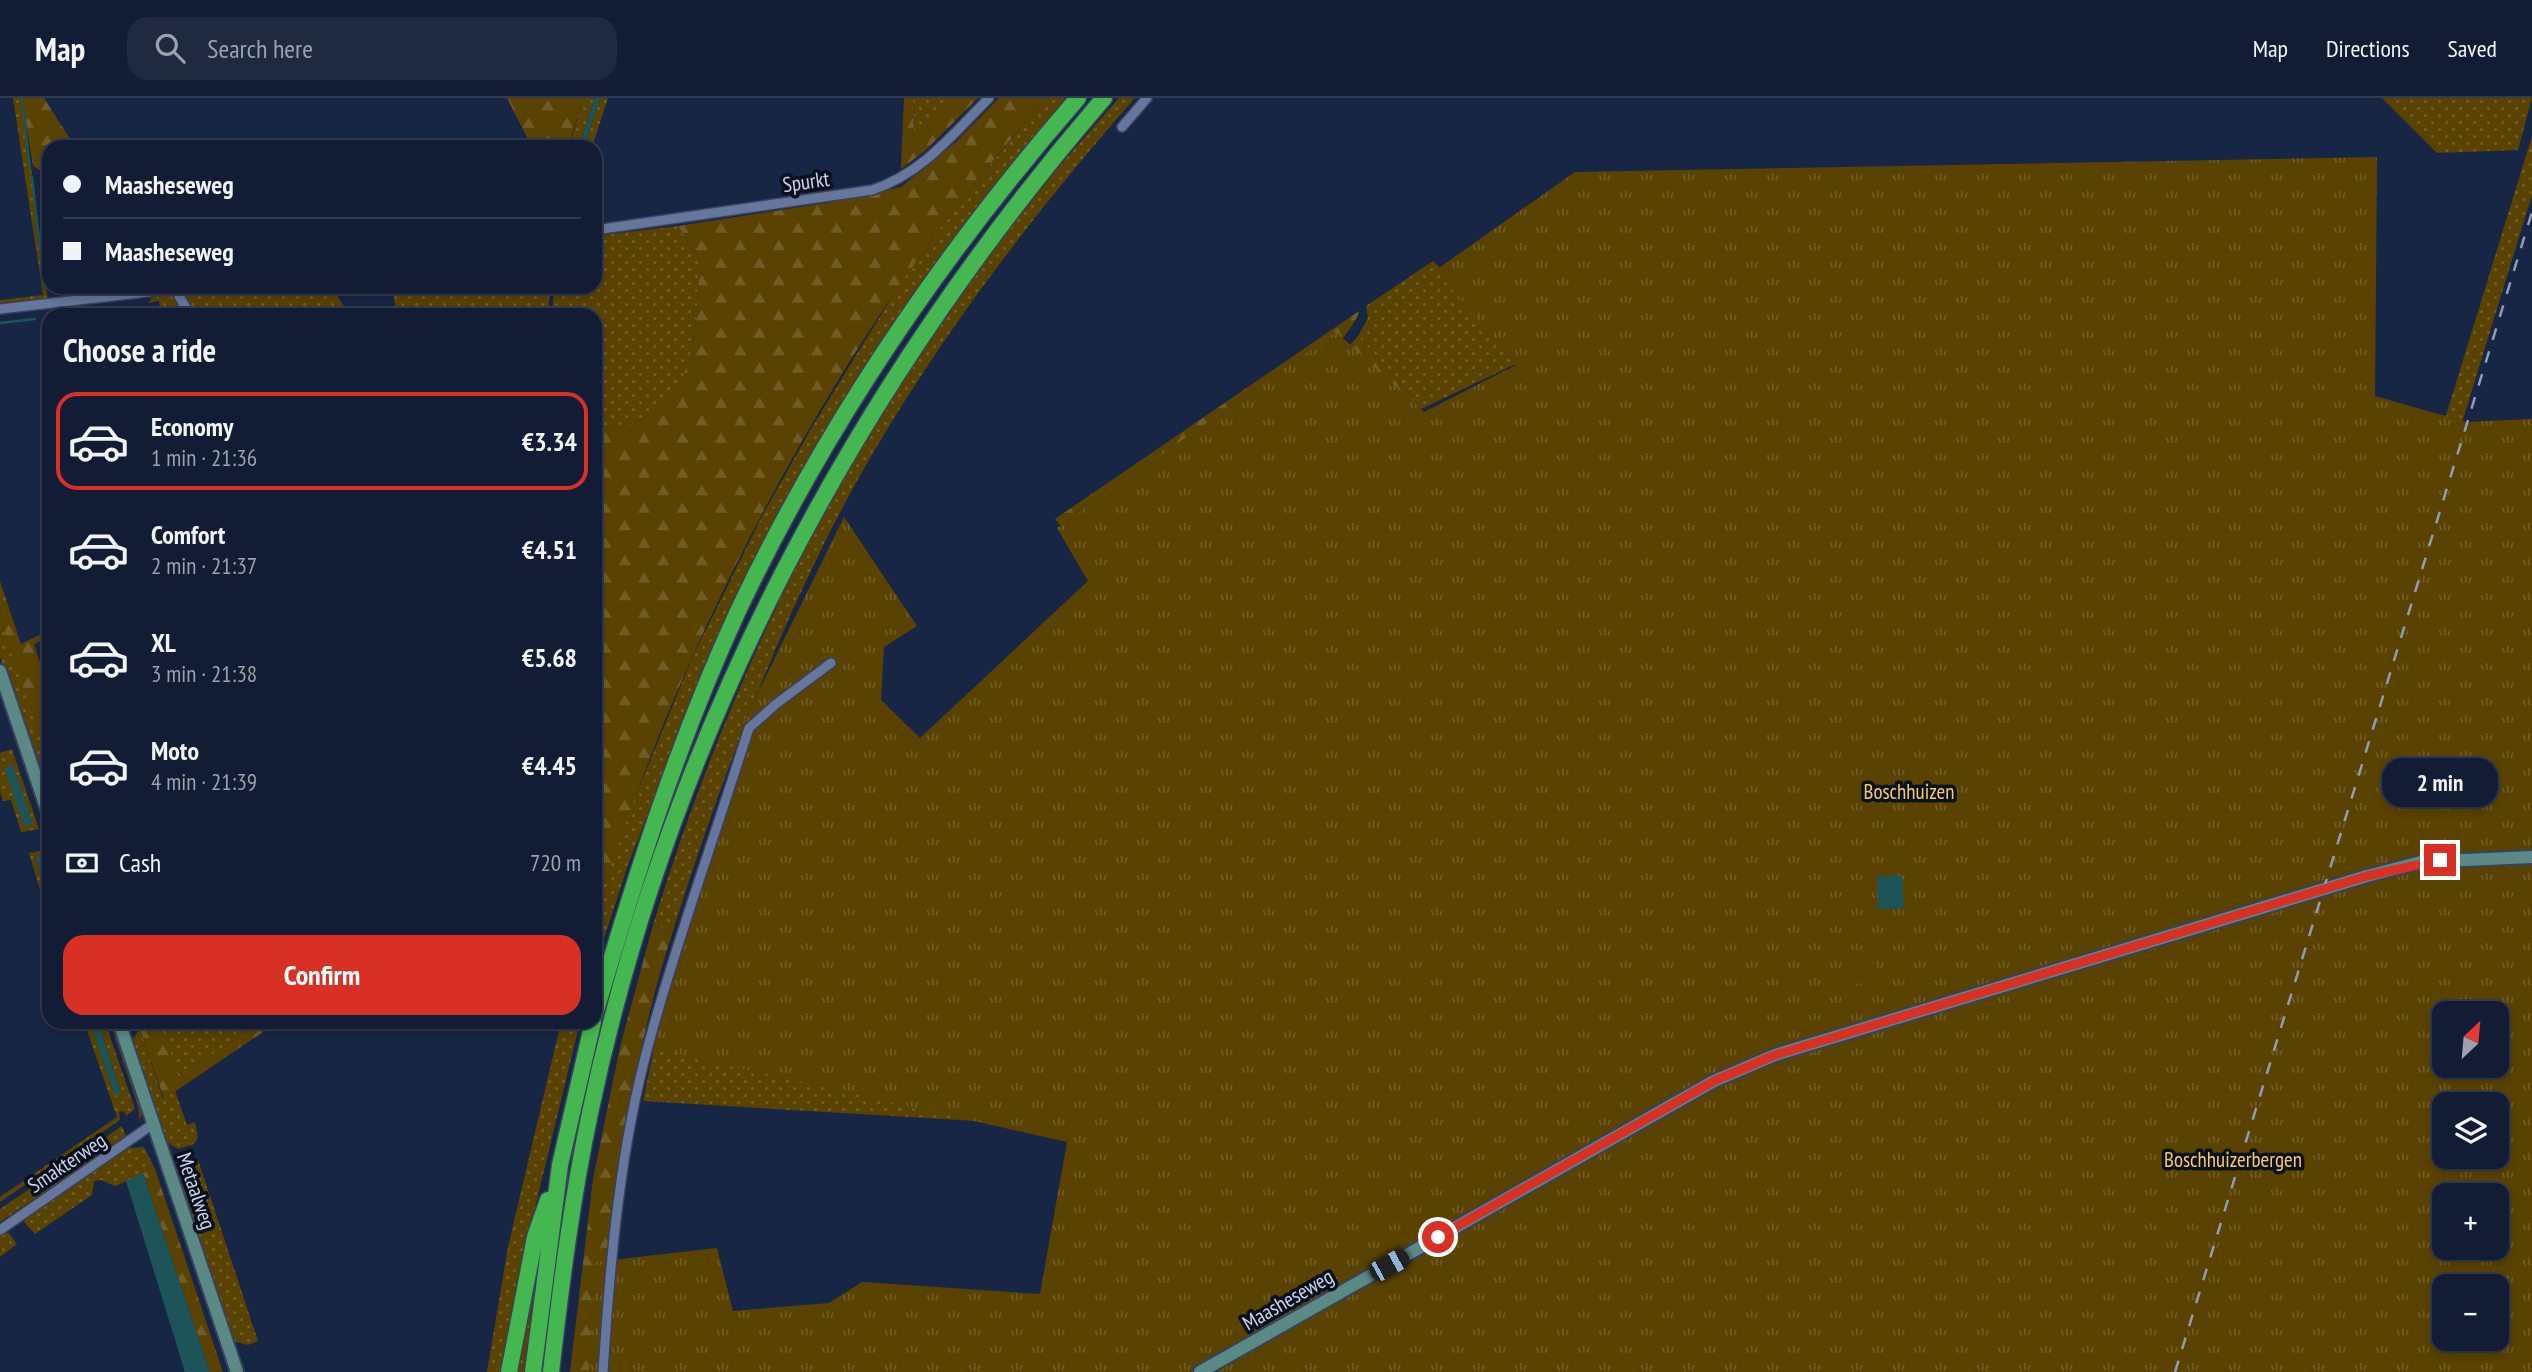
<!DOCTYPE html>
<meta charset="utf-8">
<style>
body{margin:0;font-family:"PT Sans Narrow",sans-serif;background:#1f2940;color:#f1f3f6;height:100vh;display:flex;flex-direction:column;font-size:26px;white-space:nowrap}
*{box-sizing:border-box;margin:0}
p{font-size:23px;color:#9ca1ac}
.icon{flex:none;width:38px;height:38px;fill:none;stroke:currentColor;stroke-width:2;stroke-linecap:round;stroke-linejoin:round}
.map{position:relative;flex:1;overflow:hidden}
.details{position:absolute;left:42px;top:210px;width:560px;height:721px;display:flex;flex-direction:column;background:#121c34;border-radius:21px;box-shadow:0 4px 10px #0003,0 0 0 2px #313a4f}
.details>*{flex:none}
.hud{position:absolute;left:42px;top:42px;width:560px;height:154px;border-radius:21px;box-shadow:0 4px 10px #0003,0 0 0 2px #313a4f;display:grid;align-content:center;height:154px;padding:0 21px;background:#121c34}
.needle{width:46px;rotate:26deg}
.buttons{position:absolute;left:2432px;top:903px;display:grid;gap:14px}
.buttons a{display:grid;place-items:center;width:77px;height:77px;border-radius:14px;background:#121c34;box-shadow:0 4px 10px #0003,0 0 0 2px #313a4f;font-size:35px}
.end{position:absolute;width:32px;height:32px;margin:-16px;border:9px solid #d93025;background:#fff;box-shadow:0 0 0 4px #fff}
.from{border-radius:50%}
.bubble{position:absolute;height:49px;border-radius:21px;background:#121c34;box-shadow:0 4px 10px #0003,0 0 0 2px #313a4f;font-size:23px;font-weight:800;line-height:49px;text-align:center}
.car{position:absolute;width:21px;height:42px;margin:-21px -10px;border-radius:9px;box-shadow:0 0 5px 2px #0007;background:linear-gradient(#222 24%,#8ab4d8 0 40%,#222 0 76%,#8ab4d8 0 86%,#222 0)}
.hud b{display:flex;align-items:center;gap:24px;height:66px;font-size:26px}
.hud b+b{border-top:2px solid #313a4f}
.hud i{width:18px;height:18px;background:#f1f3f6}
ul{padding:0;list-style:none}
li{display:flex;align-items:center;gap:21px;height:98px;margin:0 14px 10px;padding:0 7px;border:4px solid transparent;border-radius:21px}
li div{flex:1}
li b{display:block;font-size:26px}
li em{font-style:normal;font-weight:800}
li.active{border-color:#d93025}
li>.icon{width:63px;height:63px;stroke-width:1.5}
h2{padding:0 21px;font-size:32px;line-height:84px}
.pay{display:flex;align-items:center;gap:18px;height:77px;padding:0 21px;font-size:26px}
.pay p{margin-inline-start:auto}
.primary-button{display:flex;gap:14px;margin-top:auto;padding:14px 21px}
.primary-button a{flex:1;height:80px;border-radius:21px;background:#d93025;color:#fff;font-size:28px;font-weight:800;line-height:80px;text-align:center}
header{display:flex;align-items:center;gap:42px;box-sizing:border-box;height:98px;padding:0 35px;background:#121c34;border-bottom:2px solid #313a4f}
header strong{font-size:33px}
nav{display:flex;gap:38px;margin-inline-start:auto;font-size:24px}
.search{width:490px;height:63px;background:#1f2940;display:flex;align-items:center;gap:18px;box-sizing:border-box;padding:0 24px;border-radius:21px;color:#9ca1ac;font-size:26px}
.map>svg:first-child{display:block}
.grass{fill:url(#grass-dots)}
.forest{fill:url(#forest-firs)}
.park{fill:url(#park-tufts);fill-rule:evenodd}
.pitch{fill:#5a4201}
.water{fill:#1d5459}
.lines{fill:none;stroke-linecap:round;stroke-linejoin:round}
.stream{stroke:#1d5459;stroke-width:2.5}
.street-casing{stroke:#38415d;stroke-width:12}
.secondary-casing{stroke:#38415d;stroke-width:16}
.highway-casing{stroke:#38415d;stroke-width:19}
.street{stroke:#65779d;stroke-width:9}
.secondary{stroke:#5b8a86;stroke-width:12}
.highway{stroke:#45b751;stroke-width:16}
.rail{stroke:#919cb5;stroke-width:2.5;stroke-dasharray:12 12;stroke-linecap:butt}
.route{stroke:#d93025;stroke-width:9}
.labels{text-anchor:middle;stroke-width:7;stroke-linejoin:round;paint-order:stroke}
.street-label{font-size:21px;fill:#cbd5ea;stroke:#09101e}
.park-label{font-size:21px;fill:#fbcb5d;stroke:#09101e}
</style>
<header>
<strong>Map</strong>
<div class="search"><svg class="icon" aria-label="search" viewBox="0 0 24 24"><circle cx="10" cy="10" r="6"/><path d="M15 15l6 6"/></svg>Search here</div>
<nav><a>Map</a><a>Directions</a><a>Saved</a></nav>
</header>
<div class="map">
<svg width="2532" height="1274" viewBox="0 0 2532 1274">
<defs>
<pattern id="grass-dots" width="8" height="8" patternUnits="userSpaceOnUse" patternTransform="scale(1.75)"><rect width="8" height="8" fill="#5a4201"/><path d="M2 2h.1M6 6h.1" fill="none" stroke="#705c26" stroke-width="1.8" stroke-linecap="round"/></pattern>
<pattern id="forest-firs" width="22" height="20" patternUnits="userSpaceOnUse" patternTransform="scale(1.75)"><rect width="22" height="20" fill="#5a4201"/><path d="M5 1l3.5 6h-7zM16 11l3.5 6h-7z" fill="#705c26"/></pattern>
<pattern id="park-tufts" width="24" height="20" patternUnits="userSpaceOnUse" patternTransform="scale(1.75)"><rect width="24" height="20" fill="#5a4201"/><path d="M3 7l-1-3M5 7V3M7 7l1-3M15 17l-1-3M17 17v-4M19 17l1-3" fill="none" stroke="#705c26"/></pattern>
</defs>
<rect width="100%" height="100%" fill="#182646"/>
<path class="grass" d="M13,0H22L48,203L0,208V202L43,197Z
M583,0H595L579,49H569Z
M600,0H608L592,49H584Z
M913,0H958L914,43Z
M1045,0H1067L929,175L702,577L628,767L595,868V811L629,714L693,558L761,420L812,329L900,186L954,111Z
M1119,0H1135C1016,135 899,292 820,454C760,577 714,703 673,833L653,827C727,584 843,349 997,146C1035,95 1077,48 1119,0Z
M2382,0H2532L2518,52L2437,55Z
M2532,38V97L2325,770L2304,779Z
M678,128L703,167C696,185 698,203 696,221C689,292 667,324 595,334V217H552L554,189H595V138Z
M1433,163L1524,254L1522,263L1417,313L1397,306L1415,302L1358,238L1368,220L1366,208Z
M235,189H332L349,217H193L184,197Z
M392,189H550L548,217H466V213L439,217H397Z
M153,198H172L186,217H175L172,211L160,212L159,203L148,205Z
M0,521L49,660V676L40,674L0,559Z
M12,651L39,731L21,734L11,702L3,703L0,693V655Z
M47,752L49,775L43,758L35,760L49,793V798L42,799L29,755Z
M84,924H90L115,998L120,992L98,924H105L135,1011L126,1018L124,1013L119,1014L120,1022L0,1104V1099L117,1019Z
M110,924H115L143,1009L140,1024L138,1008Z
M163,924H261L178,980L160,925Z
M561,924H580L517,1184L501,1274H487L508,1149Z
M140,931L163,1001L175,993L187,1027L195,1024L198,1040L194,1046L179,1051L166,1044L130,945Z
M655,945L977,1023L643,1003Z
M122,1028L126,1039L0,1124V1111Z
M144,1049L155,1071L115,1088L101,1082L94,1083L92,1097L35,1136L24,1124L27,1119L127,1050Z
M198,1062L258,1243L248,1247L233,1243L176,1075L182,1068Z
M544,1120L525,1274H512Z
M4,1134L9,1135L17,1146L0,1159V1137Z"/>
<path class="forest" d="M22,0H44L75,49H49V78L33,68Z
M507,0H583L568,49H532Z
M904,0H913L914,43L958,0H978L926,52L901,71Z
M999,0H1045C1003,51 961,100 923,154C817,302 728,468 659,637C636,695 616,753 595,811V334C667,324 688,292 696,221C698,203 696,185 703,167L678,128L833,104L901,89L956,44Z
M1359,213C1359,242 1136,445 1101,478L1055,421Z
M1358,238L1415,302L1407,304L1334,265Z
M0,483L21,546L49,532V539L34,546L49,593L47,660L0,521Z
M653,827L673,833C626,976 612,1125 600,1274H570L593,1081L620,949Z
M261,924H278L164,1001L140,931L160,925L179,979Z
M155,1071L223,1274H210L143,1075Z"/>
<path class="park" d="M2377,59L2375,298L2466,324L2532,321V1274H589L595,1164L717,1150L733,1213L829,1205L862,1184L1040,1196L1067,1044L643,948L737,662L742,627L844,419L917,528L884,549L881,602L920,640L1088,483L1057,430L1336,234L1424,314L1516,267L1436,172L1575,74ZM2445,915H2497V968H2445ZM2445,1006H2497V1059H2445ZM2445,1097H2497V1150H2445ZM2445,1188H2497V1241H2445Z"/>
<path class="pitch" d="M1876,865L1880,881L1843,889L1839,873Z"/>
<path class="water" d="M595,0H600L584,49H579Z
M13,667L33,726L32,727L24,728L4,670Z
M43,757L49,775L47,793L35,760Z
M1902,777L1904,810L1878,811L1877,778Z
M90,924H98L120,992V996L115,998Z
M143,1075L210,1274H185L126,1083Z"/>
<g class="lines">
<path class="stream" d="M22,0L30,71
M32,79L44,187
M0,225L35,221"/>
<g class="street-casing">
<path id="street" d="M1122,29L1147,0
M595,132L872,92C922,76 953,36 989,0
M175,191L190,217
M0,211L191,189
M0,1132L153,1026
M603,1274C610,1164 620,1048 650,941C675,849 708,758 737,667L749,630L776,606L831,565"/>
</g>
<g class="secondary-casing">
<path id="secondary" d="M0,573L49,718
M119,924L237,1274
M1200,1274L1714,983L1775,957L2367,778L2421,764L2532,759"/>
</g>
<g class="highway-casing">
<path id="highway" d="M595,916C635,779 678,643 738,513C826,327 943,155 1078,0
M509,1274L535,1139L548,1102
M533,1274L560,1067L593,924
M551,1274C561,1187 572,1100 590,1015C669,638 854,290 1104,0"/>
</g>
<use href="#street" class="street"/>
<use href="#secondary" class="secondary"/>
<use href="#highway" class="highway"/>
<path class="rail" d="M2175,1274L2532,114"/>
</g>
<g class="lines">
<path class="route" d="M1438,1139L1714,983L1775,957L2367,778L2440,762"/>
</g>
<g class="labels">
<g class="street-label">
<text transform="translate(806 84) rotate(-8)" y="7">Spurkt</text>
<text transform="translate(67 1065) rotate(-34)" y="7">Smakterweg</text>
<text transform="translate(196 1093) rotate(71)" y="7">Metaalweg</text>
<text transform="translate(1288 1202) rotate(-30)" y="7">Maasheseweg</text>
</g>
<g class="park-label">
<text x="1909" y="701">Boschhuizen</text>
<text x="2233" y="1069">Boschhuizerbergen</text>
</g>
</g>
</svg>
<div class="buttons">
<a><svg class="needle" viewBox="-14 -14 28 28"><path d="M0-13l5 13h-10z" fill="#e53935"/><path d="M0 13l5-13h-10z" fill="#9ca1ac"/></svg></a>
<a><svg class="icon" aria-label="layers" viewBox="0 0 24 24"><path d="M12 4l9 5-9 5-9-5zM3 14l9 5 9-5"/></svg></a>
<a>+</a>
<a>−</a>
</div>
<i class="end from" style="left:1438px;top:1139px"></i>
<i class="end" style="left:2440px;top:762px"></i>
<div class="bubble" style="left:2382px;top:660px;width:116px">2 min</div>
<i class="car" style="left:1389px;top:1167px;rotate:61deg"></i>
<div class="hud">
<b><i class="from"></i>Maasheseweg</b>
<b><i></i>Maasheseweg</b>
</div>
<section class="details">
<h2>Choose a ride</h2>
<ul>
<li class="active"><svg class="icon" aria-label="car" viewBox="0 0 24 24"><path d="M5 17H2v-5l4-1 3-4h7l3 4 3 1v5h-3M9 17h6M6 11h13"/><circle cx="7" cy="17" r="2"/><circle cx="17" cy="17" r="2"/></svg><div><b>Economy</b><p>1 min · 21:36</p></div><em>€3.34</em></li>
<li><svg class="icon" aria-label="car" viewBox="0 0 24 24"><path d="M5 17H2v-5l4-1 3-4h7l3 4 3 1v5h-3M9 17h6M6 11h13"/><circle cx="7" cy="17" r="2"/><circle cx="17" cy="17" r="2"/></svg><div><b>Comfort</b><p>2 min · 21:37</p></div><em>€4.51</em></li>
<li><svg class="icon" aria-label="car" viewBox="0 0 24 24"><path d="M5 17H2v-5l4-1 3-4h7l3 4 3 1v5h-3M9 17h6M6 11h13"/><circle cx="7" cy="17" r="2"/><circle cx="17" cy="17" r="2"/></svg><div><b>XL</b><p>3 min · 21:38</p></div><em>€5.68</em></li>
<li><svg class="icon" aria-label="car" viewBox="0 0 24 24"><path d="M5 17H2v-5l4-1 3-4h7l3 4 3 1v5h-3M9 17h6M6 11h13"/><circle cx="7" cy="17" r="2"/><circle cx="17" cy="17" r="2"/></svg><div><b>Moto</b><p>4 min · 21:39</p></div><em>€4.45</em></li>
</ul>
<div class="pay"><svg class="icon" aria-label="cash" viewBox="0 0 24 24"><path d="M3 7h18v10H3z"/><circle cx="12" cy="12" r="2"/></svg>Cash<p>720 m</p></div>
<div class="primary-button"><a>Confirm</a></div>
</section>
</div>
